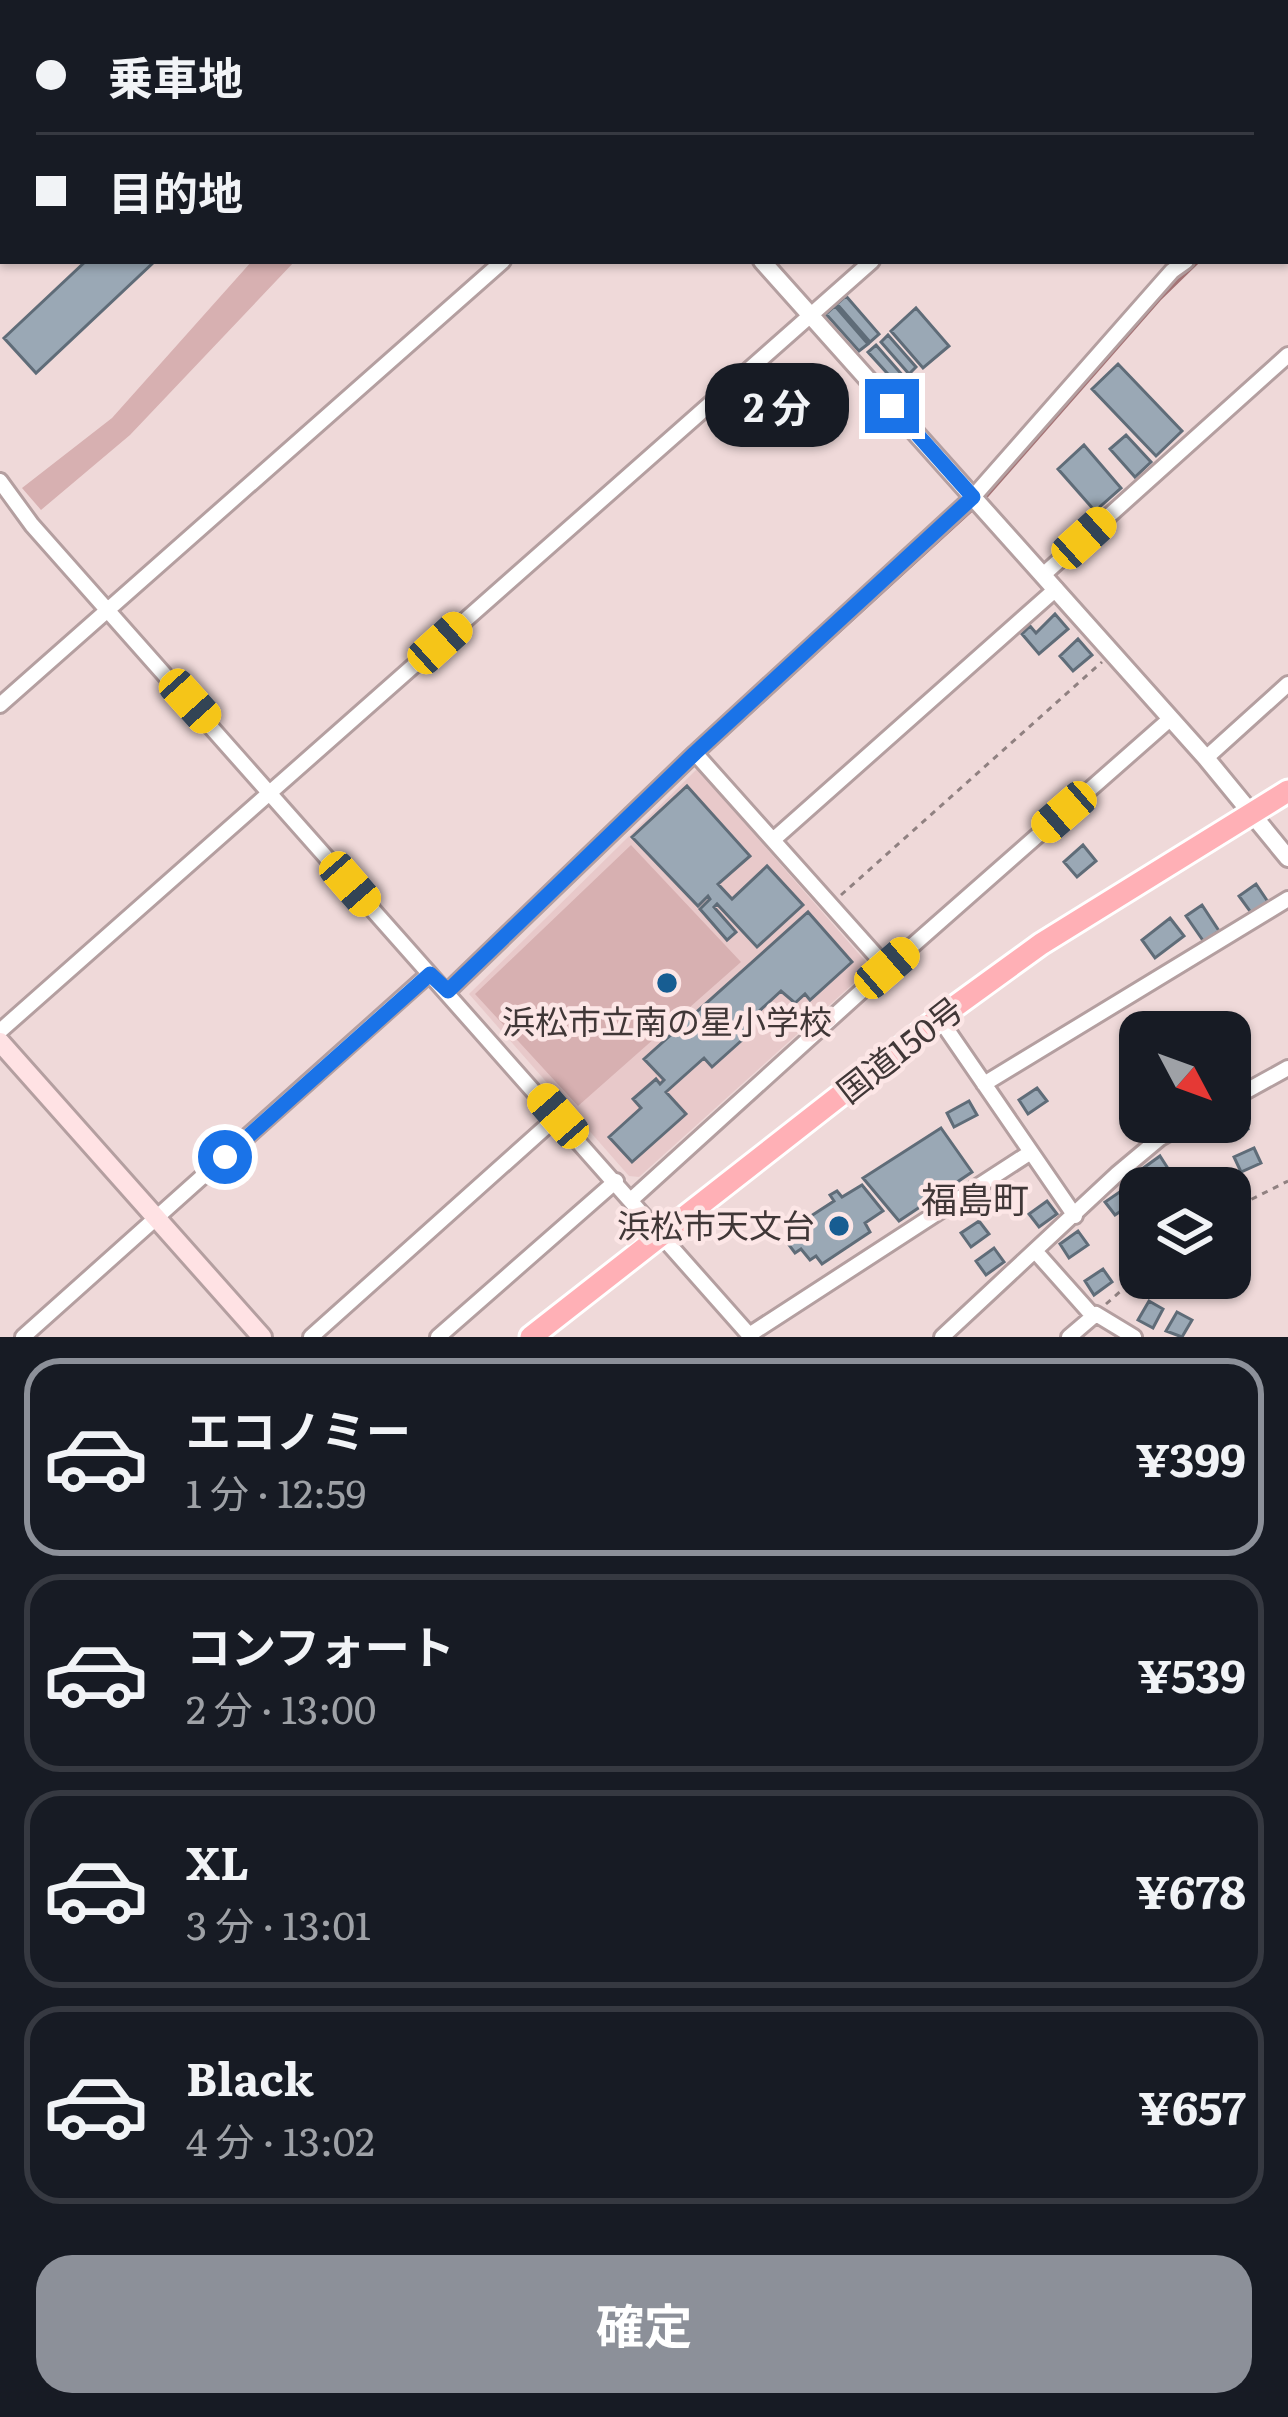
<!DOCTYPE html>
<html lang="ja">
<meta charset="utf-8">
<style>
body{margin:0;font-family:Literata,"Noto Sans JP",serif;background:#20242c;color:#f1f3f6;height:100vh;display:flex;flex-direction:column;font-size:45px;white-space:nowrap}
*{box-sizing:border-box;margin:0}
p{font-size:39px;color:#9ea1a6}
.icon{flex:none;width:66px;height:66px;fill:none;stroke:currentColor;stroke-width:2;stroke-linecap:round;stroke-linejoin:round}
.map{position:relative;height:1337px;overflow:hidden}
.sheet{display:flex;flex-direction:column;background:#171b24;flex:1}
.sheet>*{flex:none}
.top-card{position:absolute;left:0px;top:0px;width:1290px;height:264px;box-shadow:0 3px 9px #0004;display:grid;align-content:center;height:264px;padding:0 36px;background:#171b24}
.needle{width:78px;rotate:131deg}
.tools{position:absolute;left:1119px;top:1011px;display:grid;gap:24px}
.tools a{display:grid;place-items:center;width:132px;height:132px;border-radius:24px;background:#171b24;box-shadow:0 3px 9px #0004;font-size:60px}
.end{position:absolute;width:54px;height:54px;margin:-27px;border:15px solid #1a73e8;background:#fff;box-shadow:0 0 0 6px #fff}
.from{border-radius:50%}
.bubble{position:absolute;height:84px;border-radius:36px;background:#171b24;box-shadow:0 3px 9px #0004;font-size:39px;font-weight:700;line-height:84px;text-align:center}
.car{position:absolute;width:36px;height:72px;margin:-36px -18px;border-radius:15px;box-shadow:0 0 9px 3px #0007;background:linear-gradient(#f5c518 24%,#345 0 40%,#f5c518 0 76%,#345 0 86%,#f5c518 0)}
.top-card b{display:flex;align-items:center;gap:42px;height:114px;font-size:45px}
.top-card b+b{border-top:3px solid #363941}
.top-card i{width:30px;height:30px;background:#f1f3f6}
ul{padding:21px 0 0;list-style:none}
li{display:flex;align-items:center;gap:36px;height:198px;margin:0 24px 18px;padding:0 12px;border:6px solid #363941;border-radius:36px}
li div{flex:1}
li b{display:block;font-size:45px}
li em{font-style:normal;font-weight:700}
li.on{border-color:#8c9099}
li>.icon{width:108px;height:108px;stroke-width:1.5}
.action{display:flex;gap:24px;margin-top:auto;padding:24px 36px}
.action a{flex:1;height:138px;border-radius:36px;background:#8c9099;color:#fff;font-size:48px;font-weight:700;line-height:138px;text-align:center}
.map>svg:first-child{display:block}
.built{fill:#e8c9ca}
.green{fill:#d7b0b1}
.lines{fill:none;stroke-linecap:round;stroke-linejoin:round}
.stream{stroke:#a47375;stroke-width:4.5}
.building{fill:#9aa8b5;stroke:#5f6c78;stroke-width:3}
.minor-casing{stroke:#b49fa0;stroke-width:20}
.tertiary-casing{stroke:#b49fa0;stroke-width:22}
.secondary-casing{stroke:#b49fa0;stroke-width:24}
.trunk-casing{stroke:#fff;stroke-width:27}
.path{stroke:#908181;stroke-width:3;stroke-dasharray:6 6;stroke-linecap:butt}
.minor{stroke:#fff;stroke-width:14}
.tertiary{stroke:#fff;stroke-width:16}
.secondary{stroke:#ffe2e4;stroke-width:18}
.trunk{stroke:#ffb0b6;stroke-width:21}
.route{stroke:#1a73e8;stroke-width:15}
.poi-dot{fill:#175d92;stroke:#fce6e6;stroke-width:4.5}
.labels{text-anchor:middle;stroke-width:9;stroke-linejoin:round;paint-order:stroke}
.poi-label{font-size:33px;fill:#403737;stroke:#fce6e6}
.street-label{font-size:33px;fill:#403737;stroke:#fce6e6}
.neighbourhood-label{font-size:36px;fill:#403737;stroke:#fce6e6}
</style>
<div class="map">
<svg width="1288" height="1337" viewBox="0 0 1288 1337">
<rect width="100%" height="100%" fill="#efd9d9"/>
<path class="built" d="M697,769L866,962L865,973L639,1177L629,1176L469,994Z"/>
<path class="green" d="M252,261H295L130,435L41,510L22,488L112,418Z
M631,845L741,962L578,1106L475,994Z"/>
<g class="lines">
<path class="stream" d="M1287,193L1288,192
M986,496L1159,299L1198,261
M712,747L971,510
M511,940L692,766"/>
</g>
<path class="building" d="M86,261H155L36,373L4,338Z
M846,296L879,334L870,342L837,304Z
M835,306L868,344L859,351L826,314Z
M916,308L949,346L923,368L891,331Z
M888,335L916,367L909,374L881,342Z
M876,345L904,377L897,384L868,352Z
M1118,364L1182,431L1156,456L1092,389Z
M1126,435L1151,462L1135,477L1110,449Z
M1084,445L1121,488L1095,511L1058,469Z
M1055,614L1068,629L1039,654L1022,634L1030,626L1036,633Z
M1078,639L1092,655L1073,671L1060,656Z
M687,786L750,856L718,884L732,899L767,866L803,905L757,947L717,904L714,907L736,932L727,940L700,909L710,899L708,896L698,906L632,837Z
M1083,845L1096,861L1077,877L1064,862Z
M1256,884L1268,902L1252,914L1239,896Z
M1202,905L1219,931L1204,942L1186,916Z
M808,912L852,962L810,1000L805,994L795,1003L781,991L744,1025L751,1032L712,1067L704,1058L666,1092L686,1114L632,1162L609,1137L641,1108L633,1099L656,1079L660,1084L664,1080L644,1059Z
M1170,918L1184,936L1155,958L1142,940Z
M1037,1088L1047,1101L1028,1114L1019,1100Z
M969,1101L977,1115L954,1127L947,1113Z
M1242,1114L1248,1129L1228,1138L1221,1123Z
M941,1128L972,1172L899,1221L863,1178Z
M1254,1148L1261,1163L1241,1172L1234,1157Z
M1160,1156L1169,1170L1151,1183L1142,1169Z
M862,1185L883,1211L865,1223L870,1232L822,1264L816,1256L810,1260L801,1249L795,1253L786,1241L799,1233L794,1227L834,1201L830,1195L837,1191L842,1197Z
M1124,1189L1133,1203L1115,1215L1105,1202Z
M1047,1201L1057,1214L1039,1227L1029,1214Z
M979,1221L989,1234L971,1247L961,1233Z
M1078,1231L1088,1245L1069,1258L1060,1244Z
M994,1248L1004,1262L986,1275L976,1261Z
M1103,1269L1112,1282L1094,1295L1085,1281Z
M1149,1301L1163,1309L1153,1328L1138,1320Z
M1177,1312L1192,1320L1182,1337L1166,1331Z"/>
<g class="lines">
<g class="minor-casing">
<path id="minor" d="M97,0L100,3
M34,3L38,0
M483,3L486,0
M796,3L800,0
M1165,3L1168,0
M0,33L3,31
M1287,183L1288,182
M0,481L32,525L751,1337
M1043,575L1288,355
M0,705L503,261
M695,753L887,968
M1206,758L1288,684
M773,840L1056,589
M448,991L695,753L973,497L1172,271L1186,261
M939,1018L1075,1216
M0,1031L872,261
M984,1084L1288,899
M1230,1100L1288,1068
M632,1199L887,968L1170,719
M1036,1252L1093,1316
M749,1335L1031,1152
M23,1337L429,974
M311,1337L558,1116
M438,1337L616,1181
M942,1337L1117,1174L1160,1138L1189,1122
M1069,1337L1096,1314L1134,1337"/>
</g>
<g class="tertiary-casing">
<path id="tertiary" d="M527,0L529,3
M762,261L1206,758L1288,858"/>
</g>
<g class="secondary-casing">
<path id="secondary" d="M0,1042L262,1337"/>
</g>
<g class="trunk-casing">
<path id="trunk" d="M531,1337L939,1018L1041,944L1288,791"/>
</g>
<path class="path" d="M841,895L1102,662
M1230,1210L1288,1181
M1106,1304L1140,1274"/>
<use href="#minor" class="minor"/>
<use href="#tertiary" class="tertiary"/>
<use href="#secondary" class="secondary"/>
<use href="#trunk" class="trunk"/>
</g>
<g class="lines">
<path class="route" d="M225,1157L430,974L448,991L695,753L973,497L892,406"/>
</g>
<g class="poi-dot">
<circle cx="667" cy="983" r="12"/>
<circle cx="839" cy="1226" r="12"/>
</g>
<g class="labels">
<g class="poi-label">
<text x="667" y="1034">浜松市立南の星小学校</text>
<text x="815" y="1238" text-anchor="end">浜松市天文台</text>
</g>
<g class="street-label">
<text transform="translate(900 1050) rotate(-38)" y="12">国道150号</text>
</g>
<g class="neighbourhood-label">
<text x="975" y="1213">福島町</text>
</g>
</g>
</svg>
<div class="tools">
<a><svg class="needle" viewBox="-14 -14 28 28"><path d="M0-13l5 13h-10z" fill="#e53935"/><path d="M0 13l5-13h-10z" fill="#9ea1a6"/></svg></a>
<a><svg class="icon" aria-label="layers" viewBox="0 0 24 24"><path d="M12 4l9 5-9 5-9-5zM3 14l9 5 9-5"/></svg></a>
</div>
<i class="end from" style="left:225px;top:1157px"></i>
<i class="end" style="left:892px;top:406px"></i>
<div class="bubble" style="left:705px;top:363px;width:144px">2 分</div>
<i class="car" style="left:1084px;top:538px;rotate:48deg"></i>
<i class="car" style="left:440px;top:643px;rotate:48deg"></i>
<i class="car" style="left:190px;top:701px;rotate:138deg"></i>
<i class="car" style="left:1064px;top:812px;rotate:229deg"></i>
<i class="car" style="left:350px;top:884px;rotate:139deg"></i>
<i class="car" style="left:887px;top:968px;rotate:49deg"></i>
<i class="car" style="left:558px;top:1116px;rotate:319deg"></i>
<div class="top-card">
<b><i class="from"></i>乗車地</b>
<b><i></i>目的地</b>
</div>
</div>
<section class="sheet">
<ul>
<li class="on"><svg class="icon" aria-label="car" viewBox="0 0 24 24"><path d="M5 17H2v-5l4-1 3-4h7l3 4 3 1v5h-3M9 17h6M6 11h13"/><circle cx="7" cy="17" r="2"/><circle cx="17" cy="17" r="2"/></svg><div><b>エコノミー</b><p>1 分 · 12:59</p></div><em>¥399</em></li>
<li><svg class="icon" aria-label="car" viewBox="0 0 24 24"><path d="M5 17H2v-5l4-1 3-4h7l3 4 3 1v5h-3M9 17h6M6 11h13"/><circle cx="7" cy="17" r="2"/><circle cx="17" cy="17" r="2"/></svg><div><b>コンフォート</b><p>2 分 · 13:00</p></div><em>¥539</em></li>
<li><svg class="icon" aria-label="car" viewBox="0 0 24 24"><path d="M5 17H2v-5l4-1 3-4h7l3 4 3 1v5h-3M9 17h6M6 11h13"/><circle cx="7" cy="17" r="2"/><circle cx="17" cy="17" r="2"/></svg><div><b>XL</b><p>3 分 · 13:01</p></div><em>¥678</em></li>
<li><svg class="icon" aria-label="car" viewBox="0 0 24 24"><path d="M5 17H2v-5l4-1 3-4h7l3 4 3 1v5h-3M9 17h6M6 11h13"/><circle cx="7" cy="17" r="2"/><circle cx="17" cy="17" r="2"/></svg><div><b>Black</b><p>4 分 · 13:02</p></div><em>¥657</em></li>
</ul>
<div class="action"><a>確定</a></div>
</section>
